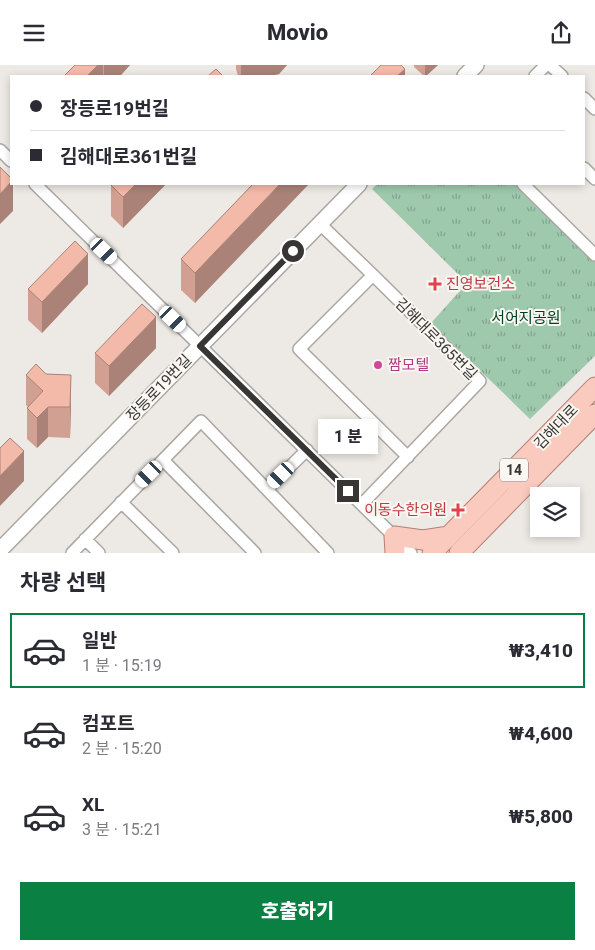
<!DOCTYPE html>
<html lang="ko">
<meta charset="utf-8">
<style>
body{margin:0;font-family:Roboto,"Noto Sans KR",sans-serif;background:#f2f2f3;color:#2b2b33;height:100vh;display:flex;flex-direction:column;font-size:19px;white-space:nowrap}
*{box-sizing:border-box;margin:0}
p{font-size:16px;color:#7c7c81}
.icon{flex:none;width:28px;height:28px;fill:none;stroke:currentColor;stroke-width:2;stroke-linecap:round;stroke-linejoin:round}
.map{position:relative;height:488px;overflow:hidden}
.side{display:flex;flex-direction:column;background:#fff;flex:1}
.side>*{flex:none}
.banner{position:absolute;left:10px;top:10px;width:575px;height:110px;border-radius:0px;box-shadow:0 2px 8px #0003;display:grid;align-content:center;height:110px;padding:0 20px;background:#fff}
.buttons{position:absolute;left:530px;top:422px;display:grid;gap:10px}
.buttons a{display:grid;place-items:center;width:50px;height:50px;border-radius:0px;background:#fff;box-shadow:0 2px 8px #0003;font-size:25px}
.end{position:absolute;width:22px;height:22px;margin:-11px;border:6px solid #373635;background:#fff;box-shadow:0 0 0 2px #fff}
.from{border-radius:50%}
.bubble{position:absolute;height:35px;border-radius:0px;background:#fff;box-shadow:0 2px 8px #0003;font-size:16px;font-weight:800;line-height:35px;text-align:center}
.car{position:absolute;width:15px;height:30px;margin:-15px -8px;border-radius:6px;box-shadow:0 0 4px 1px #0007;background:linear-gradient(#fff 24%,#345 0 40%,#fff 0 76%,#345 0 86%,#fff 0)}
.banner b{display:flex;align-items:center;gap:18px;height:48px;font-size:19px}
.banner b+b{border-top:1px solid #e1e1e2}
.banner i{width:12px;height:12px;background:#2b2b33}
ul{padding:0;list-style:none}
li{display:flex;align-items:center;gap:15px;height:75px;margin:0 10px 8px;padding:0 10px;border:2px solid transparent;border-radius:0px}
li div{flex:1}
li b{display:block;font-size:19px}
li em{font-style:normal;font-weight:800}
li.active{border-color:#0b8043}
li>.icon{width:45px;height:45px;stroke-width:1.5}
h2{padding:0 20px;font-size:22px;line-height:60px}
.action{display:flex;gap:10px;margin-top:auto;padding:10px 20px}
.action a{flex:1;height:58px;border-radius:0px;background:#0b8043;color:#fff;font-size:20px;font-weight:800;line-height:58px;text-align:center}
header{display:flex;justify-content:space-between;align-items:center;height:65px;padding:0 20px;background:#fff;font-size:22px;font-weight:800}
.map>svg:first-child{display:block}
.grass{fill:url(#grass-tufts)}
.lines{fill:none;stroke-linecap:round;stroke-linejoin:round}
.minor-casing{stroke:#aaa7a3;stroke-width:14}
.tertiary-casing{stroke:#aaa7a3;stroke-width:18}
.primary-casing{stroke:#b47f73;stroke-width:21}
.minor{stroke:#fff;stroke-width:11}
.tertiary{stroke:#fff;stroke-width:15}
.primary{stroke:#facabf;stroke-width:19}
.wall{fill:#d1a092}
.shaded-wall{fill:#aa8277}
.building{fill:#f3baaa;stroke:#aa8277}
.route{stroke:#373635;stroke-width:6}
.health-dot{fill:#e0444e;stroke:#faf7f2;stroke-width:2}
.hotel-dot{fill:#d1479c;stroke:#faf7f2;stroke-width:2}
.labels{text-anchor:middle;stroke-width:4;stroke-linejoin:round;paint-order:stroke}
.shield{fill:#faf7f2;stroke:#72706e;stroke-width:1}
.shield-label{font-size:14px;font-weight:bold;fill:#373635}
.health-label{font-size:15px;fill:#be3a42;stroke:#faf7f2;text-anchor:start}
.park-label{font-size:15px;fill:#004123;stroke:#faf7f2}
.street-label{font-size:15px;fill:#373635;stroke:#faf7f2}
.hotel-label{font-size:15px;fill:#b23c85;stroke:#faf7f2;text-anchor:start}
</style>
<header><svg class="icon" aria-label="menu" viewBox="0 0 24 24"><path d="M4 6h16M4 12h16M4 18h16"/></svg>Movio<svg class="icon" aria-label="share" viewBox="0 0 24 24"><path d="M12 15V3M7 8l5-5 5 5M5 13v7h14v-7"/></svg></header>
<div class="map">
<svg width="595" height="488" viewBox="0 0 595 488">
<defs>
<pattern id="grass-tufts" width="24" height="20" patternUnits="userSpaceOnUse" patternTransform="scale(1.25)"><rect width="24" height="20" fill="#9ec9ad"/><path d="M3 7l-1-3M5 7V3M7 7l1-3M15 17l-1-3M17 17v-4M19 17l1-3" fill="none" stroke="#82a48e"/></pattern>
</defs>
<rect width="100%" height="100%" fill="#edeae5"/>
<path class="grass" d="M377,119H519L595,197V291L530,354L431,258L467,218L372,124Z"/>
<g class="lines">
<g class="minor-casing">
<path id="minor" d="M550,0L562,11
M535,11L546,0
M584,33L595,44
M0,85L11,96
M584,103L595,114
M35,119L411,488
M523,119L595,190
M320,159L373,210
M163,395L255,488
M268,423L307,385
M121,437L173,488
M362,439L480,316L373,210L299,284L408,392
M85,474L99,488
M72,488L201,356L328,488"/>
</g>
<g class="tertiary-casing">
<path id="tertiary" d="M465,11L476,0
M0,485L359,119"/>
</g>
<g class="primary-casing">
<path id="primary" d="M395,488L394,471L423,475L449,471
M432,488L595,322
M459,488L595,349"/>
</g>
<use href="#minor" class="minor"/>
<use href="#tertiary" class="tertiary"/>
<use href="#primary" class="primary"/>
</g>
<path class="wall" d="M75,0H130L120,11H64Z
M236,0H287L279,9L270,11H238L236,4Z
M414,0H438L426,11H424L414,2Z
M166,119L123,163L111,151V120Z
M253,119L195,238L181,225V194Z
M88,219L42,268L28,255V224Z
M156,283L109,331L95,318V288Z
M26,310L71,340L70,373L48,372L37,383L27,374V343L28,342L26,340Z"/>
<path class="shaded-wall" d="M98,0H103V11H87Z
M104,0H130L120,11H104Z
M241,0H287L279,9L270,11H241Z
M425,0H438L426,11H425Z
M405,4V11H397Z
M11,117V119H13V146L0,159V129Z
M136,119H166L123,163V132Z
M280,119H309L195,238V208Z
M88,189V219L42,268V237Z
M156,252V283L109,331V301Z
M71,310V340L70,373V342Z
M48,342V372L37,383V353Z
M24,386V416L0,441V411Z"/>
<path class="building" d="M75,0H98L87,11H64Z
M381,0H401L405,4L397,11H370Z
M216,4L223,11H208Z
M0,102L11,113V117L0,129Z
M112,119H136L123,132L111,120Z
M253,119H280L195,208L181,194Z
M75,176L88,189L42,237L28,224Z
M142,239L156,252L109,301L95,288Z
M36,299L46,309L71,310L70,342H48L37,353L27,343L43,326L26,310Z
M10,373L24,386L0,411V383Z"/>
<g class="lines">
<path class="route" d="M293,186L200,281L348,426"/>
</g>
<g class="health-dot">
<path d="M432.5 211.5h5v5h5v5h-5v5h-5v-5h-5v-5h5z"/>
<path d="M455.5 437.5h5v5h5v5h-5v5h-5v-5h-5v-5h5z"/>
</g>
<circle class="hotel-dot" cx="378" cy="300" r="5"/>
<g class="labels">
<rect class="shield" x="500" y="393.5" width="28" height="23" rx="4"/>
<g class="shield-label">
<text x="514" y="410">14</text>
</g>
<g class="health-label">
<text x="446" y="224">진영보건소</text>
<text x="447" y="450" text-anchor="end">이동수한의원</text>
</g>
<g class="park-label">
<text x="526" y="258">서어지공원</text>
</g>
<g class="street-label">
<text transform="translate(436 274) rotate(45)" y="5">김해대로365번길</text>
<text transform="translate(159 323) rotate(-46)" y="5">장등로19번길</text>
<text transform="translate(556 362) rotate(-46)" y="5">김해대로</text>
</g>
<g class="hotel-label">
<text x="388" y="305">짬모텔</text>
</g>
</g>
</svg>
<div class="buttons">
<a><svg class="icon" aria-label="layers" viewBox="0 0 24 24"><path d="M12 4l9 5-9 5-9-5zM3 14l9 5 9-5"/></svg></a>
</div>
<i class="end from" style="left:293px;top:186px"></i>
<i class="end" style="left:348px;top:426px"></i>
<div class="bubble" style="left:318px;top:354px;width:60px">1 분</div>
<i class="car" style="left:104px;top:186px;rotate:134deg"></i>
<i class="car" style="left:173px;top:254px;rotate:134deg"></i>
<i class="car" style="left:149px;top:409px;rotate:225deg"></i>
<i class="car" style="left:281px;top:410px;rotate:226deg"></i>
<div class="banner">
<b><i class="from"></i>장등로19번길</b>
<b><i></i>김해대로361번길</b>
</div>
</div>
<section class="side">
<h2>차량 선택</h2>
<ul>
<li class="active"><svg class="icon" aria-label="car" viewBox="0 0 24 24"><path d="M5 17H2v-5l4-1 3-4h7l3 4 3 1v5h-3M9 17h6M6 11h13"/><circle cx="7" cy="17" r="2"/><circle cx="17" cy="17" r="2"/></svg><div><b>일반</b><p>1 분 · 15:19</p></div><em>₩3,410</em></li>
<li><svg class="icon" aria-label="car" viewBox="0 0 24 24"><path d="M5 17H2v-5l4-1 3-4h7l3 4 3 1v5h-3M9 17h6M6 11h13"/><circle cx="7" cy="17" r="2"/><circle cx="17" cy="17" r="2"/></svg><div><b>컴포트</b><p>2 분 · 15:20</p></div><em>₩4,600</em></li>
<li><svg class="icon" aria-label="car" viewBox="0 0 24 24"><path d="M5 17H2v-5l4-1 3-4h7l3 4 3 1v5h-3M9 17h6M6 11h13"/><circle cx="7" cy="17" r="2"/><circle cx="17" cy="17" r="2"/></svg><div><b>XL</b><p>3 분 · 15:21</p></div><em>₩5,800</em></li>
</ul>
<div class="action"><a>호출하기</a></div>
</section>
